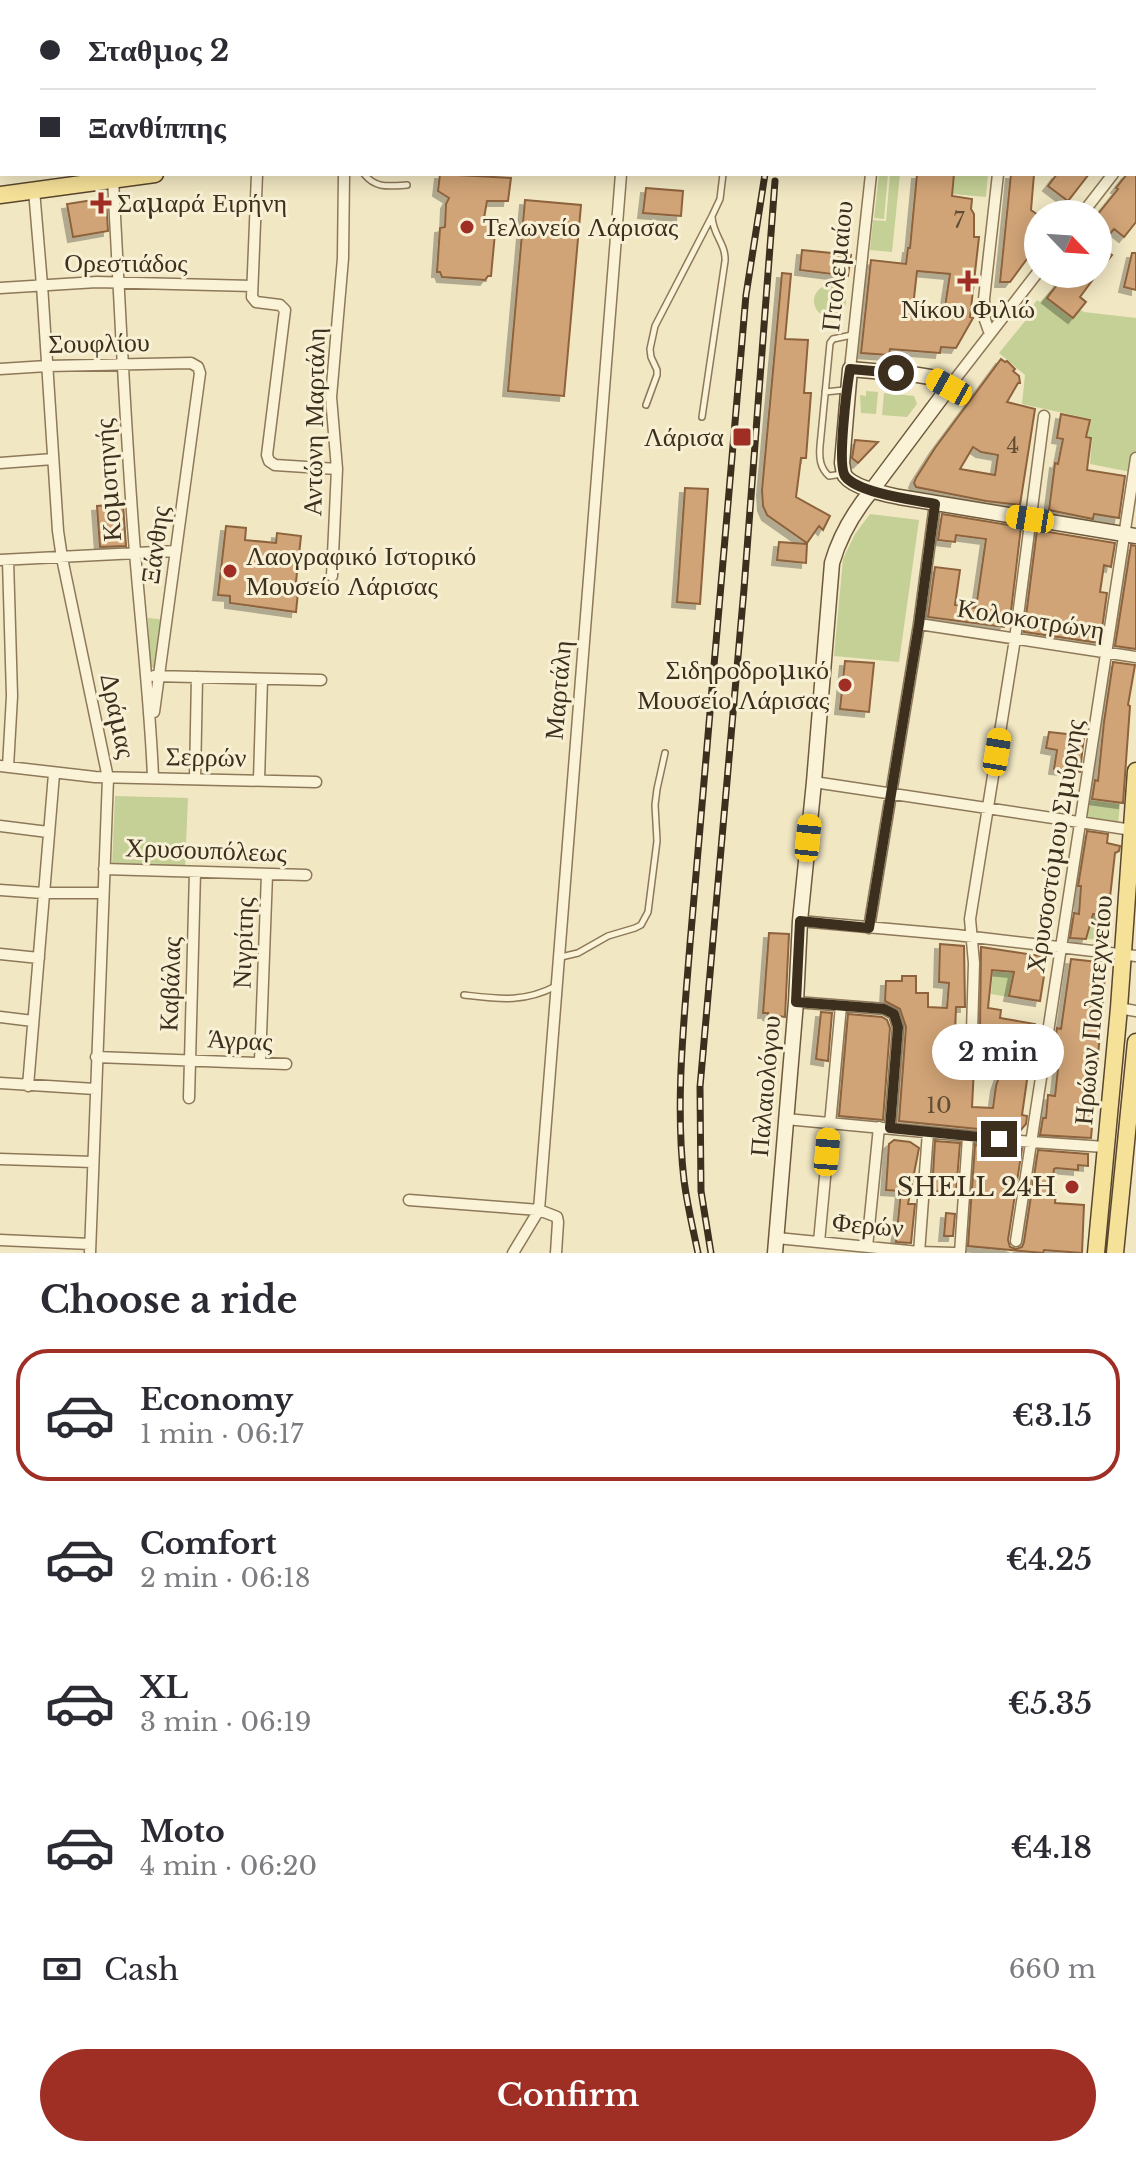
<!DOCTYPE html>
<meta charset="utf-8">
<style>
body{margin:0;font-family:"Libre Baskerville",serif;background:#f7f7f7;color:#2b2b33;height:100vh;display:flex;flex-direction:column;font-size:30px;white-space:nowrap}
*{box-sizing:border-box;margin:0}
p{font-size:26px;color:#7c7c81}
.icon{flex:none;width:44px;height:44px;fill:none;stroke:currentColor;stroke-width:2;stroke-linecap:round;stroke-linejoin:round}
.map{position:relative;height:1253px;overflow:hidden}
.details{display:flex;flex-direction:column;background:#fff;flex:1}
.details>*{flex:none}
.guide{position:absolute;left:0px;top:0px;width:1136px;height:176px;box-shadow:0 4px 20px #0003;display:grid;align-content:center;height:176px;padding:0 40px;background:#fff}
.needle{width:52px;rotate:115deg}
.buttons{position:absolute;left:1024px;top:200px;display:grid;gap:16px}
.buttons a{display:grid;place-items:center;width:88px;height:88px;border-radius:50%;background:#fff;box-shadow:0 4px 20px #0003;font-size:40px}
.end{position:absolute;width:36px;height:36px;margin:-18px;border:10px solid #3c2f1e;background:#fff;box-shadow:0 0 0 4px #fff}
.from{border-radius:50%}
.bubble{position:absolute;height:56px;border-radius:28px;background:#fff;box-shadow:0 4px 20px #0003;font-size:26px;font-weight:600;line-height:56px;text-align:center}
.car{position:absolute;width:24px;height:48px;margin:-24px -12px;border-radius:10px;box-shadow:0 0 6px 2px #0007;background:linear-gradient(#f5c518 24%,#345 0 40%,#f5c518 0 76%,#345 0 86%,#f5c518 0)}
.guide b{display:flex;align-items:center;gap:28px;height:76px;font-size:30px}
.guide b+b{border-top:2px solid #e1e1e2}
.guide i{width:20px;height:20px;background:#2b2b33}
ul{padding:0;list-style:none}
li{display:flex;align-items:center;gap:24px;height:132px;margin:0 16px 12px;padding:0 24px;border:4px solid transparent;border-radius:32px}
li div{flex:1}
li b{display:block;font-size:30px}
li em{font-style:normal;font-weight:600}
li.active{border-color:#9f2e25}
li>.icon{width:72px;height:72px;stroke-width:1.5}
h2{padding:0 40px;font-size:36px;line-height:96px}
.pay{display:flex;align-items:center;gap:20px;height:88px;padding:0 40px;font-size:30px}
.pay p{margin-inline-start:auto}
.button{display:flex;gap:16px;margin-top:auto;padding:16px 40px}
.button a{flex:1;height:92px;border-radius:48px;background:#9f2e25;color:#fff;font-size:32px;font-weight:600;line-height:92px;text-align:center}
.map>svg:first-child{display:block}
.green{fill:#c4d096}
.cemetery{fill:#bbc496}
.building{fill:#d1a477;stroke:#8d633d;stroke-width:2;fill-rule:evenodd;filter:url(#shadow)}
.lines{fill:none;stroke-linecap:round;stroke-linejoin:round}
.lane-casing{stroke:#8d7859;stroke-width:8}
.street-casing{stroke:#8d7859;stroke-width:13}
.secondary-casing{stroke:#6e593c;stroke-width:17}
.primary-casing{stroke:#5a462d;stroke-width:19}
.lane{stroke:#fbf3d7;stroke-width:5}
.street{stroke:#fbf3d7;stroke-width:10}
.secondary{stroke:#fbf3d7;stroke-width:14}
.primary{stroke:#f6e199;stroke-width:16}
.rail-casing{stroke:#3c2f1e;stroke-width:7}
.rail{stroke:#f8f0d4;stroke-width:4;stroke-dasharray:12;stroke-linecap:butt}
.route{stroke:#3c2f1e;stroke-width:10}
.poi-dot{fill:#9f2e25;stroke:#f8f0d4;stroke-width:3}
.labels{text-anchor:middle;stroke-width:6;stroke-linejoin:round;paint-order:stroke}
.number-label{font-size:22px;fill:#614c34}
.poi-label{font-size:26px;fill:#3c2f1e;stroke:#f8f0d4;text-anchor:start}
.street-label{font-size:26px;fill:#3c2f1e;stroke:#f8f0d4}
</style>
<div class="map">
<svg width="1136" height="1253" viewBox="0 0 1136 1253">
<defs>
<filter id="shadow"><feDropShadow dx="-5" dy="5" stdDeviation="0" flood-color="#0004"/></filter>
</defs>
<rect width="100%" height="100%" fill="#f1e7c3"/>
<path class="green" d="M879,174H888L884,219L874,218Z
M890,174H900L892,252L870,250L873,220L886,221Z
M955,174H988L986,197L953,194Z
M814 301a16 16 0 1 1 32 0a16 16 0 1 1-32 0Z
M1051,290L1084,312L1136,318V458L1131,472L1090,464L1092,438L1087,436L1091,419L1022,404L1025,375L999,353L1031,314L1029,311L1037,300L1040,302Z
M866,391L878,392L876,414L861,413L860,395L866,396Z
M884,393L914,396L917,404L907,417L882,415Z
M870,514L919,520L899,662L834,656L843,559L855,534Z
M148,618L159,619L162,622L154,668L150,666Z
M115,796L188,798L185,869L112,866Z
M1089,800L1120,804L1118,824L1087,820Z
M1093,915L1111,917L1109,941L1087,939Z
M993,971L1013,973L1008,997L991,994Z"/>
<path class="cemetery" d="M379,0H738V2H379Z"/>
<path class="building" d="M440,174L511,178L508,201H487L484,218L490,221L489,229L495,233L491,276H488L485,280L442,277L440,272H437L440,228L445,227L446,204L449,198L438,191Z
M917,174H954L952,196L972,199L971,209L974,214V237H979L970,317L973,318L956,348L941,347L940,353L890,349L889,355L861,353L871,260L906,264L908,248H910ZM917,271L950,274L943,320L912,316Z
M1011,174H1034L1031,210L1038,215V244L1010,282H1000Z
M1057,174H1089L1068,201L1048,186Z
M1127,174H1136V222L1124,237L1114,229L1099,247L1112,255L1098,273V214L1118,189L1116,188Z
M646,188L683,191L681,216L643,213Z
M106,198L108,231L73,237L67,204Z
M525,200L581,205L564,396L508,391Z
M802,250L851,255L848,276L800,270Z
M1132,253H1136V290L1124,287Z
M782,273L791,274L785,339L808,340L804,393H811L806,458H801L796,497L830,516L823,530L819,526L807,543L767,515L763,506L762,490Z
M1051,274H1097L1080,297L1086,302L1073,318L1047,298L1060,281Z
M1001,359L1005,362L1007,361L1015,369L1013,371L1019,376L1020,383H1018L1007,402L1035,409L1020,505L986,501L916,487L914,483L916,478L935,448ZM973,447L981,452L998,455L995,475L960,469Z
M1061,414L1090,420L1086,437L1091,438L1087,470L1125,476L1119,518L1094,514L1093,519L1049,510L1055,463L1058,464L1063,439L1057,438Z
M855,440L878,442L858,463L852,458Z
M685,488L708,489L700,604L677,602Z
M123,504L126,546L100,547L97,506Z
M942,514L1021,527L1011,611L1007,610L1004,627L928,617L935,567L960,570L955,605L976,608L986,539L956,535L955,542L938,540Z
M226,526L246,528L245,540L276,543L277,533L301,536L296,582H299L296,612L230,603V596L218,595Z
M1037,530L1115,543L1111,567L1104,565L1100,592L1107,593L1100,643L1024,632Z
M779,542L807,544L806,563L777,560Z
M1131,545L1136,546V649L1115,646Z
M845,661L874,663L869,712L840,709Z
M1113,662L1135,665L1128,705L1130,706L1123,803L1092,799L1095,780L1098,781L1104,722Z
M1049,732L1084,736L1080,772L1054,769L1057,750L1046,748Z
M1087,831L1108,834L1107,843L1120,846L1119,851L1115,853L1108,915L1093,914L1086,939L1070,938L1074,913L1079,914L1081,886H1078Z
M769,933L789,934L785,1017L768,1015V1013H763Z
M940,944L964,946L965,1007H956L955,1034L938,1037L934,1046L938,1051L942,1052L975,1048L972,1107L993,1108L996,1086L1001,1071H1003L1010,1046L977,1042L980,1032L981,947L1047,957L1040,1001L1009,996L1014,972L992,970L988,1008L1001,1010L1000,1018L1035,1024L1022,1115L1027,1116L1026,1124L1018,1133L899,1121L906,1027L900,1009L885,1001L886,981H902V976H916V993H928V1007L947,1008L949,983L939,982Z
M1071,959L1106,963L1091,1138L1040,1135L1043,1118H1046L1048,1095L1055,1096L1058,1069L1051,1068L1057,1028L1061,1029Z
M821,1012L832,1013L828,1061L816,1059Z
M848,1014L882,1017L887,1020L890,1028L883,1120L839,1116Z
M894,1140L910,1142L919,1148L908,1204H915L911,1243L896,1242L901,1191L886,1190L889,1144Z
M935,1141L960,1143L956,1192L932,1191Z
M975,1145L1022,1149L1008,1240L1010,1247L1016,1249L1022,1247L1024,1242L1038,1150L1088,1154V1166L1078,1165V1170L1056,1168L1054,1169L1051,1192L1056,1193L1055,1203L1084,1205L1082,1253L1044,1250L1043,1253L968,1246Z
M946,1213L955,1214L953,1236H944Z"/>
<g class="lines">
<g class="lane-casing">
<path id="lane" d="M364,174C376,189 389,186 407,185
M825,392L844,390
M646,405L657,375V370L651,357L650,349L655,326L712,216L720,199L723,174
M702,417L725,261C726,244 713,235 712,217
M842,474L829,476C820,468 819,458 820,446L830,343L833,339L852,335
M561,957L578,953L608,936L635,928L641,925L648,912L657,841L655,805L657,789L665,753
M464,995C499,999 524,1003 556,986"/>
</g>
<g class="street-casing">
<path id="street" d="M295,0L296,2
M274,2V0
M757,2V0
M822,2V0
M899,2V0
M982,2V0
M1073,2V0
M0,28H2
M0,127H2
M1134,146L1136,143
M257,174L252,297L256,302L280,305L285,310L267,455L269,461L275,465L337,469
M113,180C120,304 125,428 135,552C141,627 150,702 153,777
M34,190L42,285L58,531L62,558L108,778L90,1253
M1082,214L1113,174
M0,288L97,282L252,286
M990,334L985,320L984,299L998,174
M0,369L47,366L191,363L198,367L200,373L154,712
M850,369L871,174
M949,387L1038,272
M0,463L53,459
M0,560L176,551
M8,560L12,696L8,767
M332,576L337,469L331,397L343,258L344,174
M919,624L1136,657
M154,676L321,680
M0,766L95,777L316,782
M195,779L197,677
M259,780L262,679
M814,782L1132,830
M0,826L48,832
M104,869L306,875
M0,890L43,893H103
M800,921L956,935L1136,956
M869,928L919,624L935,504
M0,954L39,958
M796,1002L884,1009L894,1014L898,1027L890,1128
M1119,1008L1136,1011
M0,1017L33,1021
M942,1044L966,1041L972,1032L974,963L970,919L1015,639L1044,416
M96,1057L286,1064
M260,1062L267,874
M0,1083L95,1089
M28,1086L54,774
M189,1098L195,872
M786,1119L1031,1142L1105,1147
M0,1159L93,1162
M409,1200L539,1210L557,1217L558,1222L556,1253
M777,1238L919,1252L954,1253
M0,1240L90,1244
M1016,1241L1136,458
M819,1242L841,1006
M867,1247L879,1127
M513,1253L539,1210L621,174
M919,1253L928,1132
M960,1253L968,1137"/>
</g>
<g class="secondary-casing">
<path id="secondary" d="M775,1253L796,1002L800,921L814,782L832,563C840,535 853,513 872,490L949,387L930,377L918,375L850,369L842,463C843,467 843,472 845,476C854,488 885,494 899,497L1136,536"/>
</g>
<g class="primary-casing">
<path id="primary" d="M1134,37H1136
M1134,55H1136
M0,195L155,174
M1096,1253L1119,1008L1136,771
M1115,1253L1136,1042"/>
</g>
<use href="#lane" class="lane"/>
<use href="#street" class="street"/>
<use href="#secondary" class="secondary"/>
<use href="#primary" class="primary"/>
<g class="rail-casing">
<path id="rail" d="M790,2V0
M698,1253C693,1229 687,1204 684,1180C675,1102 684,1021 690,944L746,295L765,174
M711,1253L701,1191L700,1087L744,589L775,181"/>
</g>
<use href="#rail" class="rail"/>
</g>
<g class="lines">
<path class="route" d="M896,373L850,369C847,387 837,464 845,476C857,493 915,500 935,504L919,624L869,928L800,921L796,1002L884,1009L894,1014L898,1027L890,1128L999,1139"/>
</g>
<g class="poi-dot">
<path d="M97 191h8v8h8v8h-8v8h-8v-8h-8v-8h8z"/>
<circle cx="467" cy="227" r="8"/>
<path d="M964 269h8v8h8v8h-8v8h-8v-8h-8v-8h8z"/>
<rect x="732" y="427" width="20" height="20" rx="4"/>
<circle cx="230" cy="571" r="8"/>
<circle cx="845" cy="685" r="8"/>
<circle cx="1072" cy="1187" r="8"/>
</g>
<g class="labels">
<g class="number-label">
<text x="959" y="228">7</text>
<text x="1013" y="453">4</text>
<text x="939" y="1113">10</text>
</g>
<g class="poi-label">
<text x="117" y="212">Σαμαρά Ειρήνη</text>
<text x="483" y="236">Τελωνείο Λάρισας</text>
<text x="968" y="318" text-anchor="middle">Νίκου Φιλιώ</text>
<text x="724" y="446" text-anchor="end">Λάρισα</text>
<text x="246" y="565">Λαογραφικό Ιστορικό<tspan x="246" dy="30">Μουσείο Λάρισας</tspan></text>
<text x="829" y="679" text-anchor="end">Σιδηροδρομικό<tspan x="829" dy="30">Μουσείο Λάρισας</tspan></text>
<text x="1056" y="1196" text-anchor="end">SHELL 24H</text>
</g>
<g class="street-label">
<text x="126" y="272">Ορεστιάδος</text>
<text transform="translate(837 266) rotate(-84)" y="9">Πτολεμαίου</text>
<text transform="translate(99 343) rotate(-1)" y="9">Σουφλίου</text>
<text transform="translate(314 422) rotate(-89)" y="9">Αντώνη Μαρτάλη</text>
<text transform="translate(108 480) rotate(-94)" y="9">Κομοτηνής</text>
<text transform="translate(155 545) rotate(-82)" y="9">Ξάνθης</text>
<text transform="translate(1031 619) rotate(9)" y="9">Κολοκοτρώνη</text>
<text transform="translate(558 690) rotate(-85)" y="9">Μαρτάλη</text>
<text transform="translate(118 716) rotate(78)" y="9">Δράμας</text>
<text transform="translate(206 757) rotate(1)" y="9">Σερρών</text>
<text transform="translate(1055 846) rotate(-81)" y="9">Χρυσοστόμου Σμύρνης</text>
<text transform="translate(206 850) rotate(2)" y="9">Χρυσουπόλεως</text>
<text transform="translate(243 943) rotate(-88)" y="9">Νιγρίτης</text>
<text transform="translate(170 984) rotate(-88)" y="9">Καβάλας</text>
<text transform="translate(1093 1010) rotate(-85)" y="9">Ηρώων Πολυτεχνείου</text>
<text transform="translate(240 1040) rotate(3)" y="9">Άγρας</text>
<text transform="translate(765 1086) rotate(-85)" y="9">Παλαιολόγου</text>
<text transform="translate(868 1225) rotate(5)" y="9">Φερών</text>
</g>
</g>
</svg>
<div class="buttons">
<a><svg class="needle" viewBox="-14 -14 28 28"><path d="M0-13l5 13h-10z" fill="#e53935"/><path d="M0 13l5-13h-10z" fill="#7c7c81"/></svg></a>
</div>
<i class="end from" style="left:896px;top:373px"></i>
<i class="end" style="left:999px;top:1139px"></i>
<div class="bubble" style="left:932px;top:1024px;width:132px">2 min</div>
<i class="car" style="left:949px;top:387px;rotate:299deg"></i>
<i class="car" style="left:1030px;top:519px;rotate:279deg"></i>
<i class="car" style="left:997px;top:752px;rotate:9deg"></i>
<i class="car" style="left:808px;top:838px;rotate:6deg"></i>
<i class="car" style="left:827px;top:1152px;rotate:5deg"></i>
<div class="guide">
<b><i class="from"></i>Σταθμος 2</b>
<b><i></i>Ξανθίππης</b>
</div>
</div>
<section class="details">
<h2>Choose a ride</h2>
<ul>
<li class="active"><svg class="icon" aria-label="car" viewBox="0 0 24 24"><path d="M5 17H2v-5l4-1 3-4h7l3 4 3 1v5h-3M9 17h6M6 11h13"/><circle cx="7" cy="17" r="2"/><circle cx="17" cy="17" r="2"/></svg><div><b>Economy</b><p>1 min · 06:17</p></div><em>€3.15</em></li>
<li><svg class="icon" aria-label="car" viewBox="0 0 24 24"><path d="M5 17H2v-5l4-1 3-4h7l3 4 3 1v5h-3M9 17h6M6 11h13"/><circle cx="7" cy="17" r="2"/><circle cx="17" cy="17" r="2"/></svg><div><b>Comfort</b><p>2 min · 06:18</p></div><em>€4.25</em></li>
<li><svg class="icon" aria-label="car" viewBox="0 0 24 24"><path d="M5 17H2v-5l4-1 3-4h7l3 4 3 1v5h-3M9 17h6M6 11h13"/><circle cx="7" cy="17" r="2"/><circle cx="17" cy="17" r="2"/></svg><div><b>XL</b><p>3 min · 06:19</p></div><em>€5.35</em></li>
<li><svg class="icon" aria-label="car" viewBox="0 0 24 24"><path d="M5 17H2v-5l4-1 3-4h7l3 4 3 1v5h-3M9 17h6M6 11h13"/><circle cx="7" cy="17" r="2"/><circle cx="17" cy="17" r="2"/></svg><div><b>Moto</b><p>4 min · 06:20</p></div><em>€4.18</em></li>
</ul>
<div class="pay"><svg class="icon" aria-label="cash" viewBox="0 0 24 24"><path d="M3 7h18v10H3z"/><circle cx="12" cy="12" r="2"/></svg>Cash<p>660 m</p></div>
<div class="button"><a>Confirm</a></div>
</section>
